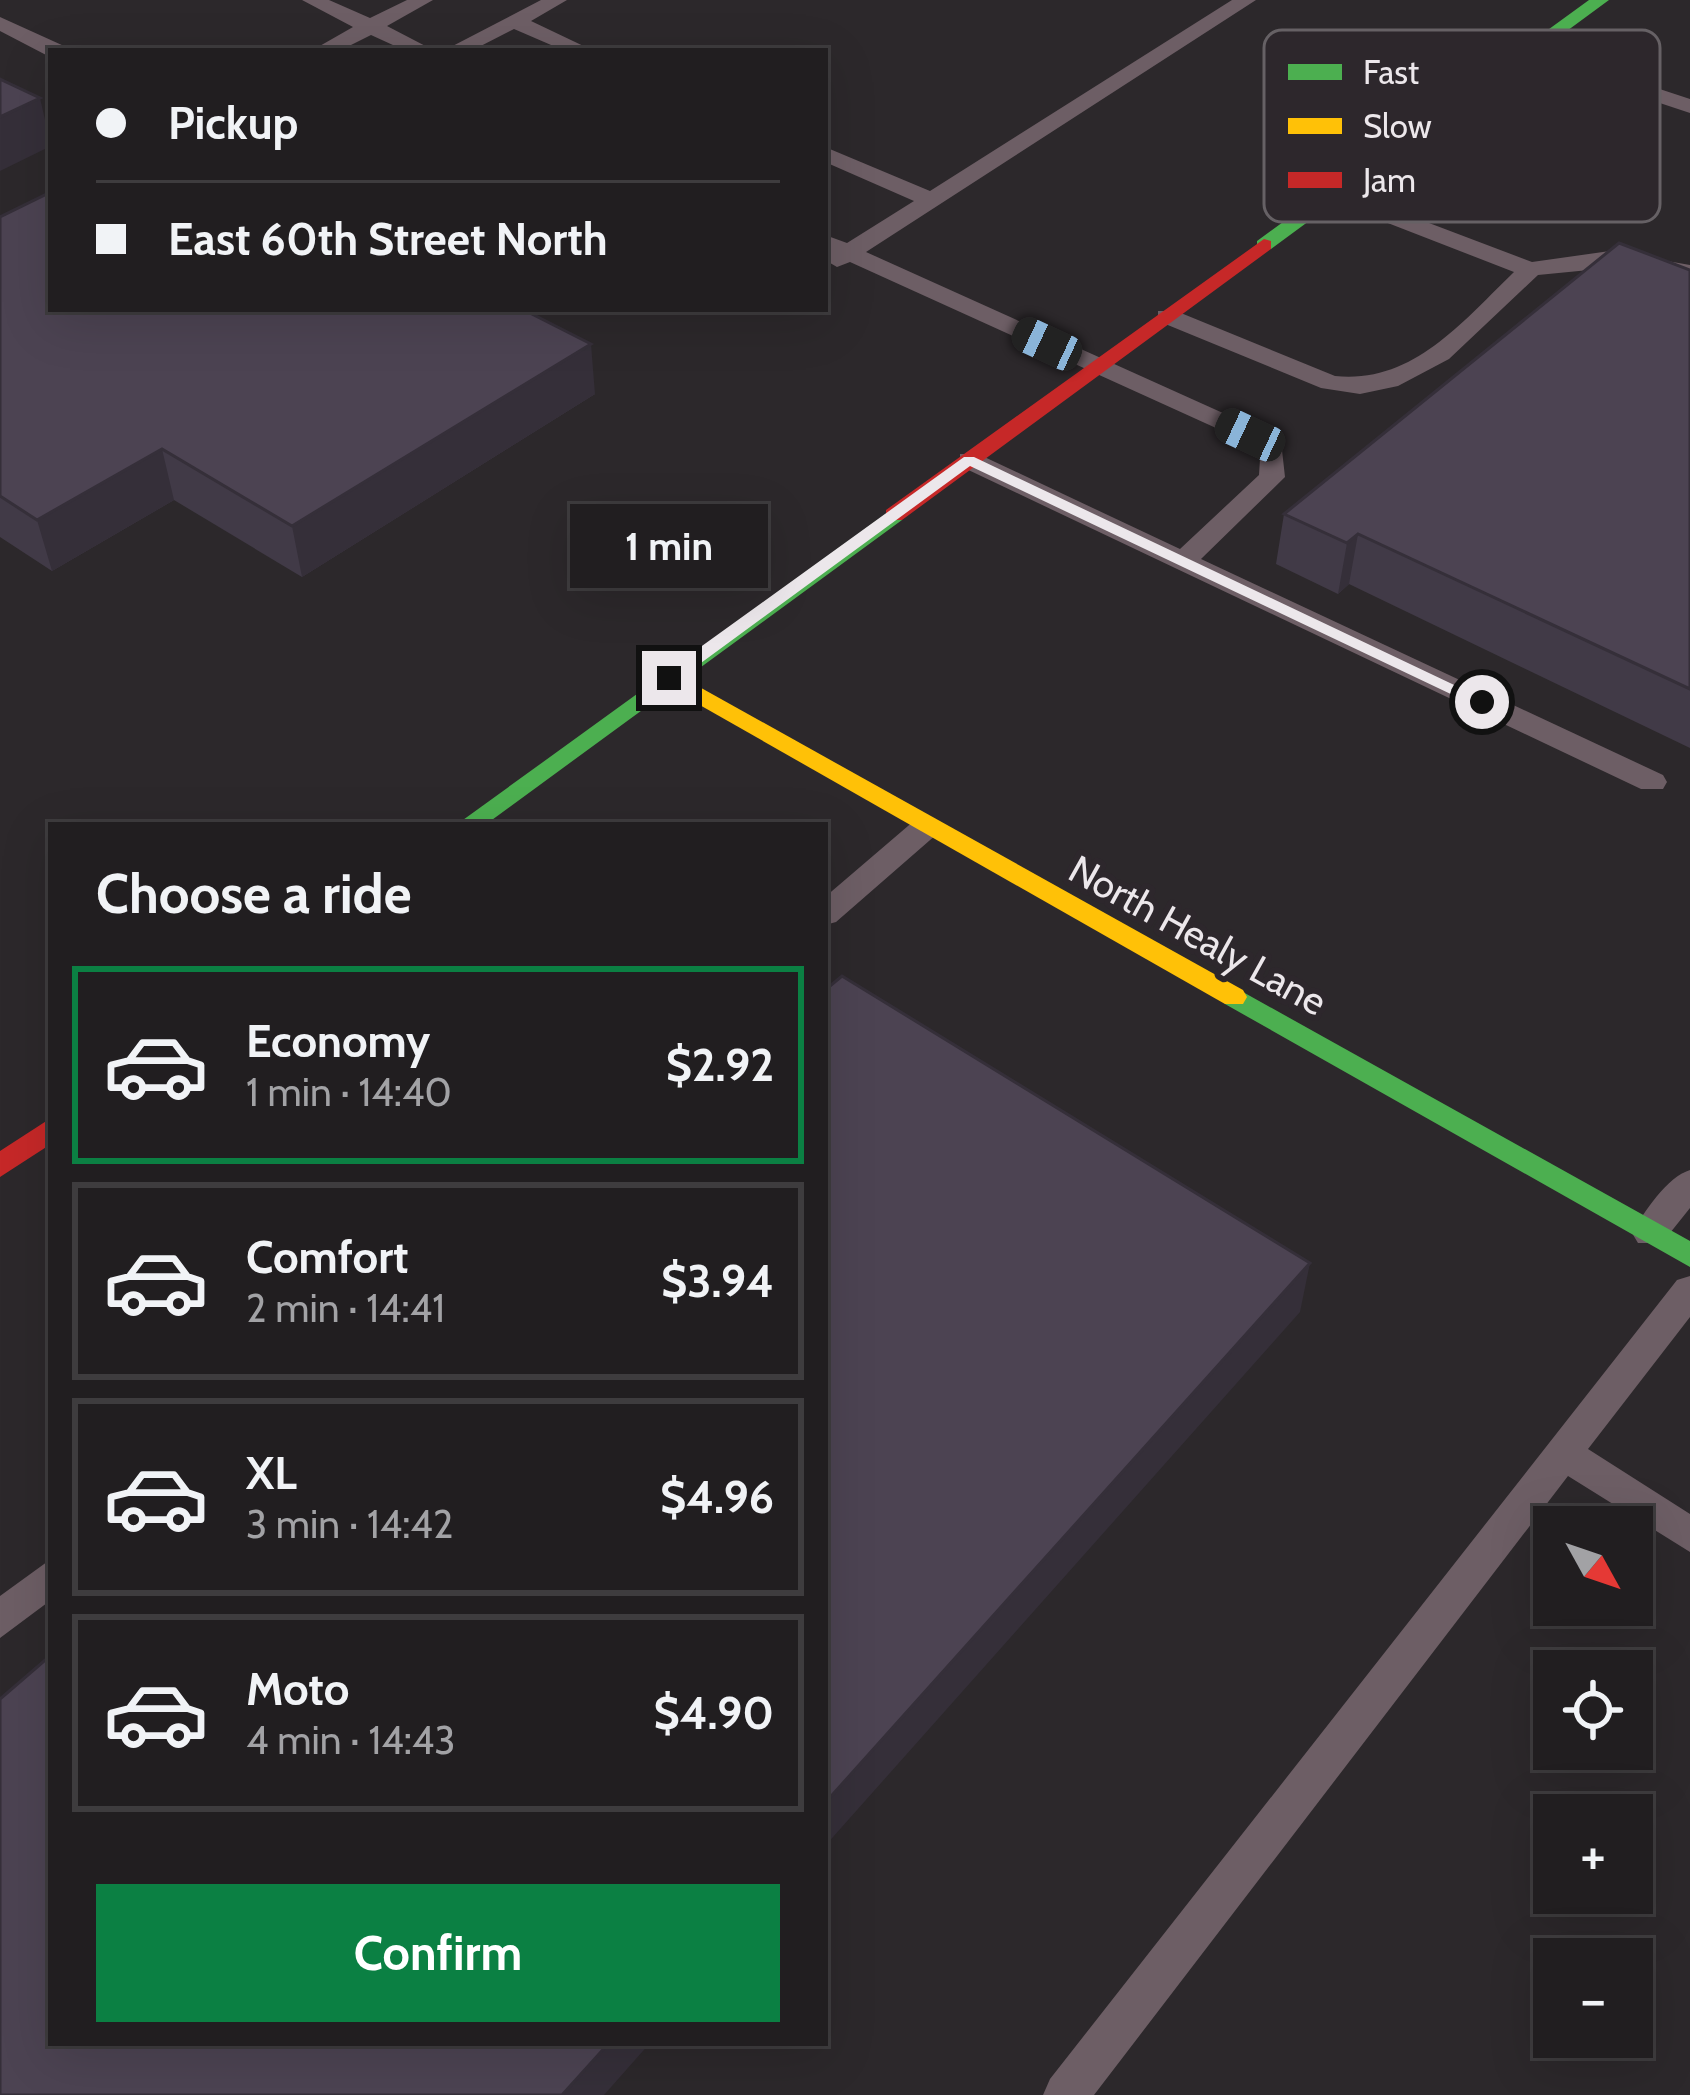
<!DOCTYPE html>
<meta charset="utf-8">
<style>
body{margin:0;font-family:Cabin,sans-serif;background:#2d2b2d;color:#f1f3f6;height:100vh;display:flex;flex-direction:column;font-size:45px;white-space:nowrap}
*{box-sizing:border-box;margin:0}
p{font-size:39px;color:#a2a2a5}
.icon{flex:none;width:66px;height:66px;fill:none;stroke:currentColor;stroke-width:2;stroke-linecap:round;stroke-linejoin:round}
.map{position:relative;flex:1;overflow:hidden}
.details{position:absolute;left:48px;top:822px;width:780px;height:1224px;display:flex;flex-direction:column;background:#211e20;border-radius:0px;box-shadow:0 12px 48px #0002,0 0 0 3px #3e3c3e}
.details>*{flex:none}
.top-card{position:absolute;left:48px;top:48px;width:780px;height:264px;border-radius:0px;box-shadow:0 12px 48px #0002,0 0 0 3px #3e3c3e;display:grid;align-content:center;height:264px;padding:0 48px;background:#211e20}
.needle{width:78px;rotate:130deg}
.fabs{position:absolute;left:1533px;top:1506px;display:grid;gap:24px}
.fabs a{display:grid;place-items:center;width:120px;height:120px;border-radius:0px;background:#211e20;box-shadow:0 12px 48px #0002,0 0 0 3px #3e3c3e;font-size:60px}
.end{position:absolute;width:54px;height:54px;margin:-27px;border:15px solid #ece7eb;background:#111;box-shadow:0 0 0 6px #111}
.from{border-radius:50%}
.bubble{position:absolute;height:84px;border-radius:0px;background:#211e20;box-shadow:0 12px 48px #0002,0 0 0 3px #3e3c3e;font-size:39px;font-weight:700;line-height:84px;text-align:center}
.car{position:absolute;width:36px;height:72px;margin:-36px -18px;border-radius:15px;box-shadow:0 0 9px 3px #0007;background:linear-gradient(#222 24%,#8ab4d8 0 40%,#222 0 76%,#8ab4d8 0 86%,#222 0)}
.top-card b{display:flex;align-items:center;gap:42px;height:114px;font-size:45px}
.top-card b+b{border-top:3px solid #3e3c3e}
.top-card i{width:30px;height:30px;background:#f1f3f6}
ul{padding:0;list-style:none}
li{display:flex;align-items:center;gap:36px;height:198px;margin:0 24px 18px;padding:0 24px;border:6px solid #3e3c3e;border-radius:0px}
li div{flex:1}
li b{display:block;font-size:45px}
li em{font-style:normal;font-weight:700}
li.on{border-color:#0b8043}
li>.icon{width:108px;height:108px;stroke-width:1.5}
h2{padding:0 48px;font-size:54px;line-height:144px}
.action{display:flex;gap:24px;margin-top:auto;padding:24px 48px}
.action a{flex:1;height:138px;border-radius:0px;background:#0b8043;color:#fff;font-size:48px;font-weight:700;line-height:138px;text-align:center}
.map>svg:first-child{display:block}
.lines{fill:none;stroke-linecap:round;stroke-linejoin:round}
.lane{fill:#6d5e65;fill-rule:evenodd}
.fast{fill:#4caf50;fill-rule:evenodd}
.slow{fill:#ffc107;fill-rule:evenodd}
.jam{fill:#c62828;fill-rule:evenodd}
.wall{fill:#413a47}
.shaded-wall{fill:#352f39}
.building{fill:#4c4352;stroke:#352f39;stroke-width:3}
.route{fill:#ece7eb}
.labels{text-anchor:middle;stroke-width:12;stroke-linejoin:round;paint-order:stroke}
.street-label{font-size:39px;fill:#ece7eb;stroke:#2d272c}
.key{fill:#2d272c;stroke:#666165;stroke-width:3}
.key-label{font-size:33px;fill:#ece7eb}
</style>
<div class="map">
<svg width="1690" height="2095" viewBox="0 0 1690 2095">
<rect width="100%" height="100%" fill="#2c282b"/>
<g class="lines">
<path class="lane" d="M302,0H329L370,18L407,0H433L387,26L435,51H406L371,35L339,51H311L353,27Z
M541,0H567L531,21L594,51H565L514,29L471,51H443Z
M1232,0H1256L866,252L1234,418L1282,450L1285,477L1201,559L1663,775L1667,782L1663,789H1641L960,466V454H978L1180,549L1259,475L1260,459L1216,428L850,262L837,267L825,260L831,253L825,251V235L847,243L914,201L825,162V147L930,191Z
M0,17L64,46L67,51L48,56L0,31Z
M1529,46L1690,99V113L1521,57L1518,52Z
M1334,187L1532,262L1610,251L1690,265V280L1630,266L1538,275L1449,359L1398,386L1360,394L1321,388L1158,321V311H1176L1335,376C1413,384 1462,322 1514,272L1326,199L1322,194Z
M926,817L941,827L937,834L836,922L825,925V897L915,820Z
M1690,1170V1208L1662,1243H1638L1632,1233C1644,1212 1667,1177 1690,1170Z
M1690,1276V1317L1588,1449L1690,1514V1552L1568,1476L1094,2095H1043L1050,2079L1677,1280Z
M51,1559V1600L0,1638V1596Z"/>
<path class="fast" d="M1589,0H1609L1271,249H1257V241Z
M894,508L902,510V520L485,825H456Z
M1234,987L1690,1241V1267L1225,1004L1221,997L1225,990Z"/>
<path class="slow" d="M669,670L1243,990L1247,997L1243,1004H1225L661,683L657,678Z"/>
<path class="jam" d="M1264,239L1271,241V249L902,520H886V510Z
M51,1118V1144L0,1177V1151Z"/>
</g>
<path class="wall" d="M0,217L595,394L302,577L174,500L52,571L0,537Z
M1690,270V748L1349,584L1338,594L1276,564L1284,514Z"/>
<path class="shaded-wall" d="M40,98L51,146L0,171V117Z
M591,344L595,394L302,577L292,526Z
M162,449L174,500L52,571L37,520Z
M1358,534L1349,584L1338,594L1347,543Z
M1310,1263L1300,1312L825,1846V1803Z
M609,2043H650L604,2095H562Z"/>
<path class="building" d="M0,79L40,98L0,117Z
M51,192V309H522L591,344L292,526L162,449L37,520L0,496V217Z
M1619,243L1690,270V689L1358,534L1347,543L1284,514Z
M842,976L1310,1263L825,1803V990Z
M51,1655V2043H609L562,2095H0V1699Z"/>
<path class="route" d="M964,457H974L1490,702L1476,706L970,466L675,682H663V674Z"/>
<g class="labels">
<g class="street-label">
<text transform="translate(1198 935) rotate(29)" y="14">North Healy Lane</text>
</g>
</g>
<rect x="1264" y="30" width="396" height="192" rx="18" class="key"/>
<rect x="1288" y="64" width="54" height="16" fill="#4caf50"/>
<rect x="1288" y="118" width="54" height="16" fill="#ffc107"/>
<rect x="1288" y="172" width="54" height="16" fill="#c62828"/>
<g class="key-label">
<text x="1363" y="84">Fast</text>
<text x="1363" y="138">Slow</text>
<text x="1363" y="192">Jam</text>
</g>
</svg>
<div class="fabs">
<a><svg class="needle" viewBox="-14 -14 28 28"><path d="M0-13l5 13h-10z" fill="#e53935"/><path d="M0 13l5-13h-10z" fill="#a2a2a5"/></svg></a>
<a><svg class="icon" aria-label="locate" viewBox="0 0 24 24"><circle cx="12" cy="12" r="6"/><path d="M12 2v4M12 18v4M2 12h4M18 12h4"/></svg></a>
<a>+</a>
<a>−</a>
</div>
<i class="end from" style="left:1482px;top:702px"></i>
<i class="end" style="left:669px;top:678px"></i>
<div class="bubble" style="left:570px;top:504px;width:198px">1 min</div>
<i class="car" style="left:1047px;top:344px;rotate:295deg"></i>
<i class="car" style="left:1250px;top:435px;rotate:295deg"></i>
<div class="top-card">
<b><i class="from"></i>Pickup</b>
<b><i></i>East 60th Street North</b>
</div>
<section class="details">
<h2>Choose a ride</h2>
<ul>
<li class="on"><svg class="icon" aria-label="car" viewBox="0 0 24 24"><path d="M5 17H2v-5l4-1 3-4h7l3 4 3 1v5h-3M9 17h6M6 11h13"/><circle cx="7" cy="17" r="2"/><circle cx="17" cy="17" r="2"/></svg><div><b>Economy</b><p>1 min · 14:40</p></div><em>$2.92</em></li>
<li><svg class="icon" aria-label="car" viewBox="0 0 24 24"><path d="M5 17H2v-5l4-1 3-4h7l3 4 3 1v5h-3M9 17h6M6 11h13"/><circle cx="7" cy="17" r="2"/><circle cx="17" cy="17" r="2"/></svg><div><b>Comfort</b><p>2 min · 14:41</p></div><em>$3.94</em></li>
<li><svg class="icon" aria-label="car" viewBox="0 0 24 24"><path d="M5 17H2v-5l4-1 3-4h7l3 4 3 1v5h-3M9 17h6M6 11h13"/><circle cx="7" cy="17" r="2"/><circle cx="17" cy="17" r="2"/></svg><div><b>XL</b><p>3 min · 14:42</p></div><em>$4.96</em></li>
<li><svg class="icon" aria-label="car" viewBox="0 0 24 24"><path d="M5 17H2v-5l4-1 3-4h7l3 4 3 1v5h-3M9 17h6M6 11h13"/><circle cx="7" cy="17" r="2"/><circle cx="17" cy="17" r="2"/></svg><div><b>Moto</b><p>4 min · 14:43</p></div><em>$4.90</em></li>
</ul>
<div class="action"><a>Confirm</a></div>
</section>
</div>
